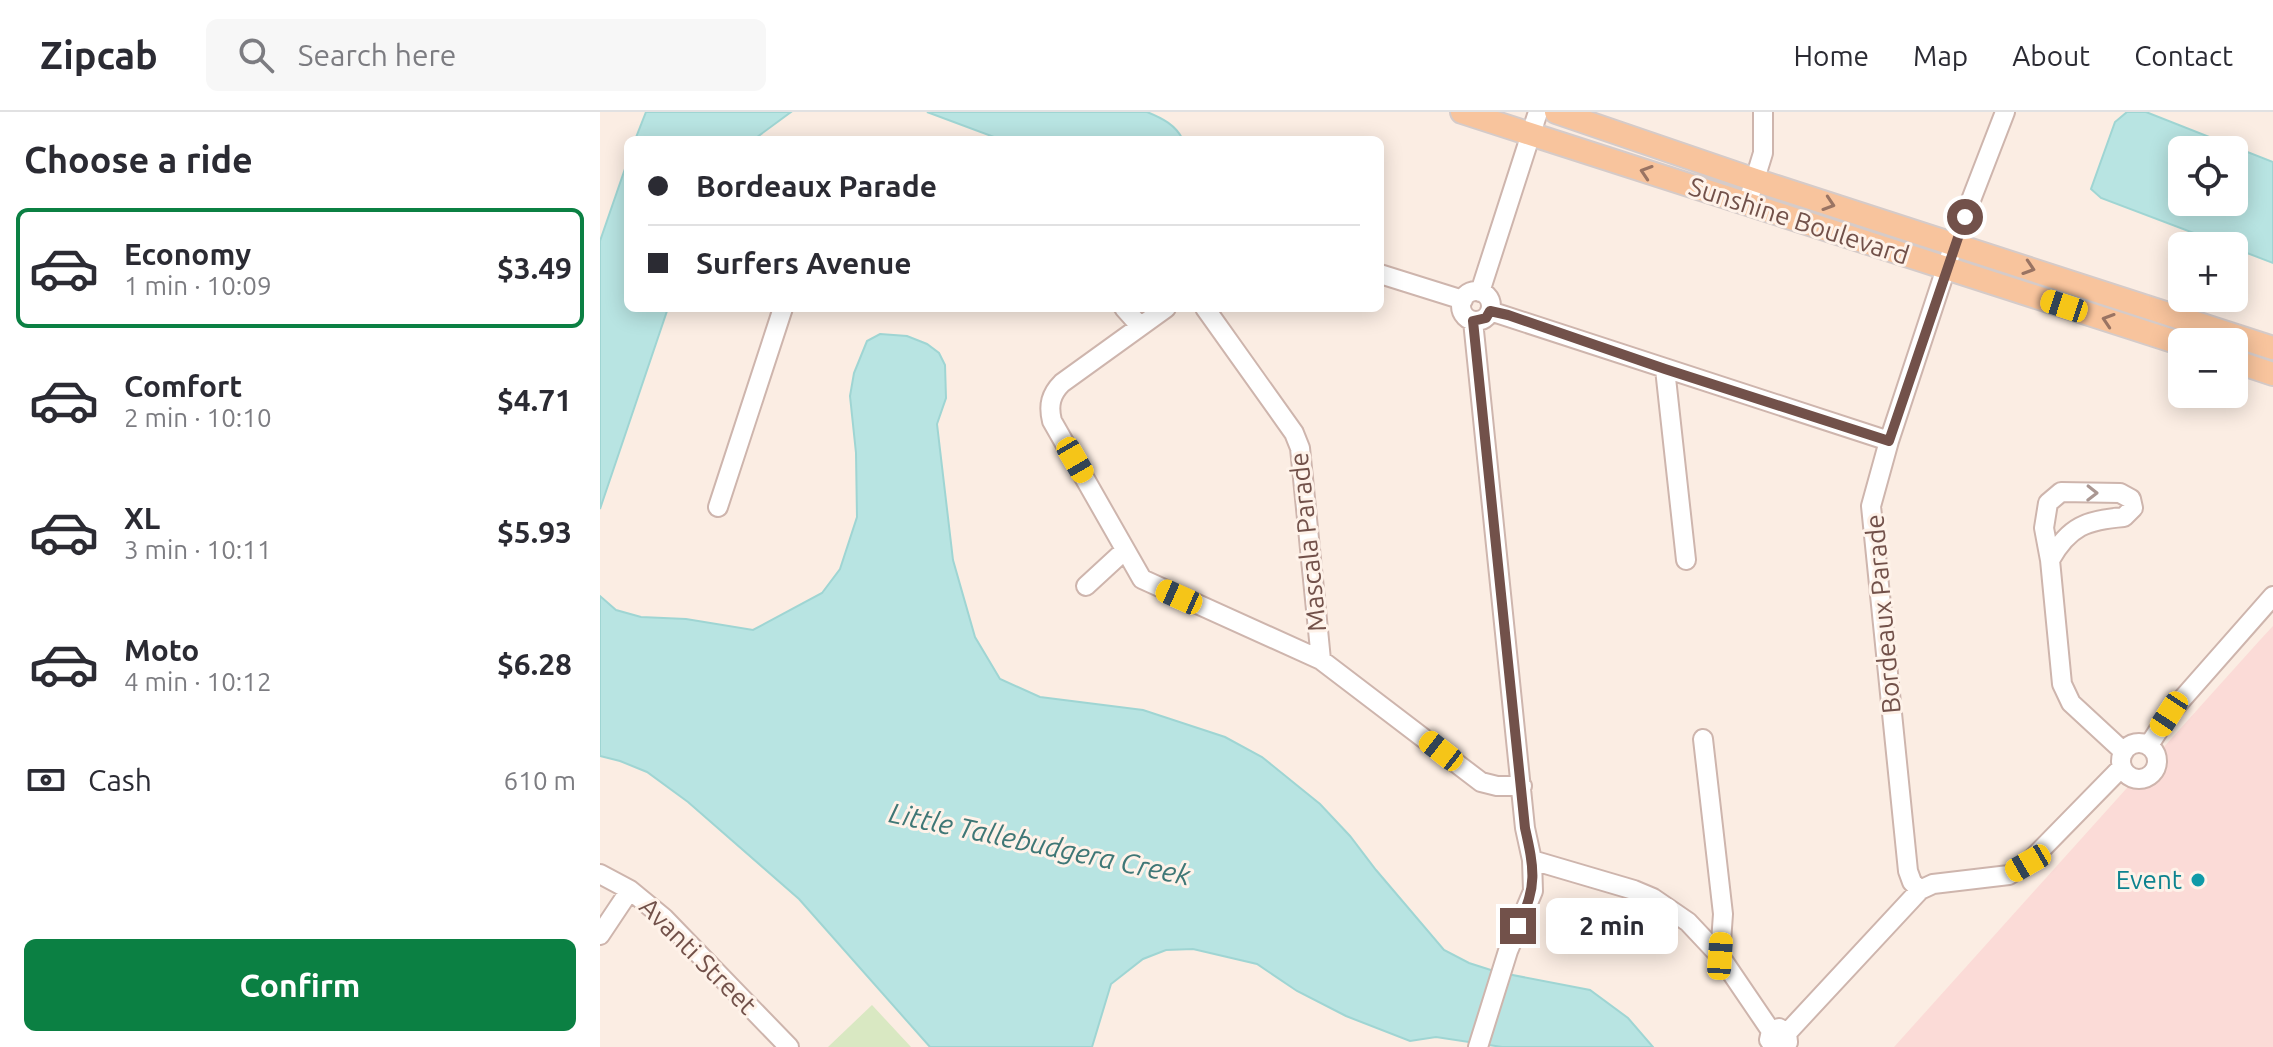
<!DOCTYPE html>
<meta charset="utf-8">
<style>
body{margin:0;font-family:Ubuntu,sans-serif;background:#f7f7f7;color:#2b2b33;height:100vh;display:flex;flex-direction:column;font-size:30px;white-space:nowrap}
*{box-sizing:border-box;margin:0}
p{font-size:26px;color:#7c7c81}
.icon{flex:none;width:44px;height:44px;fill:none;stroke:currentColor;stroke-width:2;stroke-linecap:round;stroke-linejoin:round}
.map{position:relative;flex:1;overflow:hidden}
.panel{display:flex;flex-direction:column;background:#fff;width:600px}
.panel>*{flex:none}
.banner{position:absolute;left:24px;top:24px;width:760px;height:176px;border-radius:12px;box-shadow:0 4px 20px #0003;display:grid;align-content:center;height:176px;padding:0 24px;background:#fff}
.buttons{position:absolute;left:1568px;top:24px;display:grid;gap:16px}
.buttons a{display:grid;place-items:center;width:80px;height:80px;border-radius:12px;background:#fff;box-shadow:0 4px 20px #0003;font-size:40px}
.end{position:absolute;width:36px;height:36px;margin:-18px;border:10px solid #72514a;background:#fff;box-shadow:0 0 0 4px #fff}
.from{border-radius:50%}
.bubble{position:absolute;height:56px;border-radius:12px;background:#fff;box-shadow:0 4px 20px #0003;font-size:26px;font-weight:600;line-height:56px;text-align:center}
.car{position:absolute;width:24px;height:48px;margin:-24px -12px;border-radius:10px;box-shadow:0 0 6px 2px #0007;background:linear-gradient(#f5c518 24%,#345 0 40%,#f5c518 0 76%,#345 0 86%,#f5c518 0)}
.banner b{display:flex;align-items:center;gap:28px;height:76px;font-size:30px}
.banner b+b{border-top:2px solid #e1e1e2}
.banner i{width:20px;height:20px;background:#2b2b33}
ul{padding:0;list-style:none}
li{display:flex;align-items:center;gap:24px;height:120px;margin:0 16px 12px;padding:0 8px;border:4px solid transparent;border-radius:12px}
li div{flex:1}
li b{display:block;font-size:30px}
li em{font-style:normal;font-weight:600}
li.active{border-color:#0b8043}
li>.icon{width:72px;height:72px;stroke-width:1.5}
h2{padding:0 24px;font-size:36px;line-height:96px}
.pay{display:flex;align-items:center;gap:20px;height:88px;padding:0 24px;font-size:30px}
.pay p{margin-inline-start:auto}
.primary-button{display:flex;gap:16px;margin-top:auto;padding:16px 24px}
.primary-button a{flex:1;height:92px;border-radius:12px;background:#0b8043;color:#fff;font-size:32px;font-weight:600;line-height:92px;text-align:center}
header{display:flex;align-items:center;gap:48px;box-sizing:border-box;height:112px;padding:0 40px;background:#fff;border-bottom:2px solid #e1e1e2}
header strong{font-size:38px}
nav{display:flex;gap:44px;margin-inline-start:auto;font-size:28px}
.search{width:560px;height:72px;background:#f7f7f7;display:flex;align-items:center;gap:20px;box-sizing:border-box;padding:0 28px;border-radius:12px;color:#7c7c81;font-size:30px}
main{display:flex;flex:1;min-height:0}
.map>svg:first-child{display:block}
.commercial{fill:#fbdbd7}
.green{fill:#d9e8c2}
.water{fill:#b8e4e2;stroke:#9fd5d3;stroke-width:2;fill-rule:evenodd}
.lines{fill:none;stroke-linecap:round;stroke-linejoin:round}
.minor-casing{stroke:#ceb5ad;stroke-width:22}
.major-casing{stroke:#d5cbc9;stroke-width:26}
.minor{stroke:#fff;stroke-width:18}
.major{stroke:#f8c49d;stroke-width:22}
.oneway{stroke:#9a7463}
.oneway2{stroke:#aa9792}
.route{stroke:#72514a;stroke-width:10}
.culture-dot{fill:#0f9aa8;stroke:#fef2e9;stroke-width:3}
.labels{text-anchor:middle;stroke-width:6;stroke-linejoin:round;paint-order:stroke}
.street-label{font-size:26px;fill:#72514a;stroke:#fef2e9}
.culture-label{font-size:26px;fill:#0d838f;stroke:#fef2e9;text-anchor:end}
.water-label{font-size:28px;font-style:italic;fill:#3f7776;stroke:#fef2e9}
</style>
<header>
<strong>Zipcab</strong>
<div class="search"><svg class="icon" aria-label="search" viewBox="0 0 24 24"><circle cx="10" cy="10" r="6"/><path d="M15 15l6 6"/></svg>Search here</div>
<nav><a>Home</a><a>Map</a><a>About</a><a>Contact</a></nav>
</header>
<main>
<section class="panel">
<h2>Choose a ride</h2>
<ul>
<li class="active"><svg class="icon" aria-label="car" viewBox="0 0 24 24"><path d="M5 17H2v-5l4-1 3-4h7l3 4 3 1v5h-3M9 17h6M6 11h13"/><circle cx="7" cy="17" r="2"/><circle cx="17" cy="17" r="2"/></svg><div><b>Economy</b><p>1 min · 10:09</p></div><em>$3.49</em></li>
<li><svg class="icon" aria-label="car" viewBox="0 0 24 24"><path d="M5 17H2v-5l4-1 3-4h7l3 4 3 1v5h-3M9 17h6M6 11h13"/><circle cx="7" cy="17" r="2"/><circle cx="17" cy="17" r="2"/></svg><div><b>Comfort</b><p>2 min · 10:10</p></div><em>$4.71</em></li>
<li><svg class="icon" aria-label="car" viewBox="0 0 24 24"><path d="M5 17H2v-5l4-1 3-4h7l3 4 3 1v5h-3M9 17h6M6 11h13"/><circle cx="7" cy="17" r="2"/><circle cx="17" cy="17" r="2"/></svg><div><b>XL</b><p>3 min · 10:11</p></div><em>$5.93</em></li>
<li><svg class="icon" aria-label="car" viewBox="0 0 24 24"><path d="M5 17H2v-5l4-1 3-4h7l3 4 3 1v5h-3M9 17h6M6 11h13"/><circle cx="7" cy="17" r="2"/><circle cx="17" cy="17" r="2"/></svg><div><b>Moto</b><p>4 min · 10:12</p></div><em>$6.28</em></li>
</ul>
<div class="pay"><svg class="icon" aria-label="cash" viewBox="0 0 24 24"><path d="M3 7h18v10H3z"/><circle cx="12" cy="12" r="2"/></svg>Cash<p>610 m</p></div>
<div class="primary-button"><a>Confirm</a></div>
</section>
<div class="map">
<svg width="1673" height="935" viewBox="0 0 1673 935">
<rect width="100%" height="100%" fill="#fbede3"/>
<path class="commercial" d="M1673,514V935H1294L1660,528Z"/>
<path class="green" d="M272,893L311,935H228Z"/>
<path class="water" d="M46,0H191L153,28H35Z
M327,0H547C562,6 576,13 583,28H402Z
M1527,0H1546L1673,50V151L1634,136V134H1628L1501,86L1491,77L1515,10ZM1582,38H1634V90H1582Z
M28,48V196H68L0,397V129Z
M280,222L307,224L327,232L339,241L345,253L346,286L337,312L353,448L375,525L400,567L440,585L543,598L625,625L662,645L720,692L750,724L776,758L844,838L869,851L897,860L990,878L1028,906L1053,935H902L836,925L810,929L746,904L697,879L657,852L593,837L566,838L543,847L511,872L492,935H330L199,787L88,690L47,660L20,649L0,644V484L16,498L41,505L86,507L153,518L222,481L240,457L257,405L256,341L250,284L254,261L267,229Z"/>
<g class="lines">
<g class="minor-casing">
<path id="minor" d="M1147,93L1163,41V0
M780,162L863,188
M861 194a15 15 0 1 1 30 0a15 15 0 1 1-30 0Z
M880,180L938,0
M524,196L540,214
M566,196L462,271C451,282 448,293 452,309L542,467L721,548L881,670L897,674H922
M605,196L694,321L700,336L721,548
M890,199L1289,329
M873,209L925,716L932,748L933,779L908,839L878,935
M1065,257L1086,448
M118,395L183,196
M1450,448C1469,414 1487,408 1524,405L1533,396L1531,387L1520,381L1461,380L1448,391L1444,416L1450,448L1462,572L1471,591L1524,640
M486,474L524,439
M1103,627L1123,802L1120,844
M1521 649a18 18 0 1 1 36 0a18 18 0 1 1-36 0Z
M1549,633L1569,602L1673,484
M932,748L1034,778L1053,786L1088,810L1120,844L1171,919
M0,762L30,778L64,806L189,935
M1320,778L1312,770L1308,759L1271,394L1289,329L1354,132L1405,0
M0,823L30,778
M1187,921L1320,778L1333,772L1409,763L1428,751L1522,655
M1175,935L1169,928L1171,919L1179,916L1187,921L1188,930L1181,935"/>
</g>
<g class="major-casing">
<path id="major" d="M862,0L1582,232
M956,0L1155,68L1673,236
M1634,249L1673,262"/>
</g>
<use href="#minor" class="minor"/>
<use href="#major" class="major"/>
</g>
<defs><path id="oneway-chevron" d="M-2-3.5L2.5 0L-2 3.5" fill="none" stroke-width="1.6" stroke-linecap="round" stroke-linejoin="round" transform="scale(2)"/></defs>
<g class="oneway">
<use href="#oneway-chevron" transform="translate(1046 60) rotate(-162)"/>
<use href="#oneway-chevron" transform="translate(1229 92) rotate(18)"/>
<use href="#oneway-chevron" transform="translate(1429 156) rotate(18)"/>
<use href="#oneway-chevron" transform="translate(1508 208) rotate(-162)"/>
</g>
<use class="oneway2" href="#oneway-chevron" transform="translate(1492 381) rotate(1)"/>
<g class="lines">
<path class="route" d="M918,814C938,775 934,756 925,716L873,209L886,206L890,199L908,203L1065,257L1289,329L1365,105"/>
</g>
<circle class="culture-dot" cx="1598" cy="768" r="8"/>
<g class="labels">
<g class="street-label">
<text transform="translate(1199 109) rotate(18)" y="9">Sunshine Boulevard</text>
<text transform="translate(708 430) rotate(-96)" y="9">Mascala Parade</text>
<text transform="translate(1283 502) rotate(-95)" y="9">Bordeaux Parade</text>
<text transform="translate(98 844) rotate(45)" y="9">Avanti Street</text>
</g>
<g class="culture-label">
<text x="1582" y="777">Event</text>
</g>
<g class="water-label">
<text transform="translate(440 732) rotate(12)" y="10">Little Tallebudgera Creek</text>
</g>
</g>
</svg>
<div class="buttons">
<a><svg class="icon" aria-label="locate" viewBox="0 0 24 24"><circle cx="12" cy="12" r="6"/><path d="M12 2v4M12 18v4M2 12h4M18 12h4"/></svg></a>
<a>+</a>
<a>−</a>
</div>
<i class="end from" style="left:1365px;top:105px"></i>
<i class="end" style="left:918px;top:814px"></i>
<div class="bubble" style="left:946px;top:786px;width:132px">2 min</div>
<i class="car" style="left:1464px;top:194px;rotate:288deg"></i>
<i class="car" style="left:475px;top:348px;rotate:150deg"></i>
<i class="car" style="left:579px;top:485px;rotate:294deg"></i>
<i class="car" style="left:1569px;top:602px;rotate:213deg"></i>
<i class="car" style="left:841px;top:639px;rotate:308deg"></i>
<i class="car" style="left:1428px;top:751px;rotate:240deg"></i>
<i class="car" style="left:1120px;top:844px;rotate:4deg"></i>
<div class="banner">
<b><i class="from"></i>Bordeaux Parade</b>
<b><i></i>Surfers Avenue</b>
</div>
</div>
</main>
